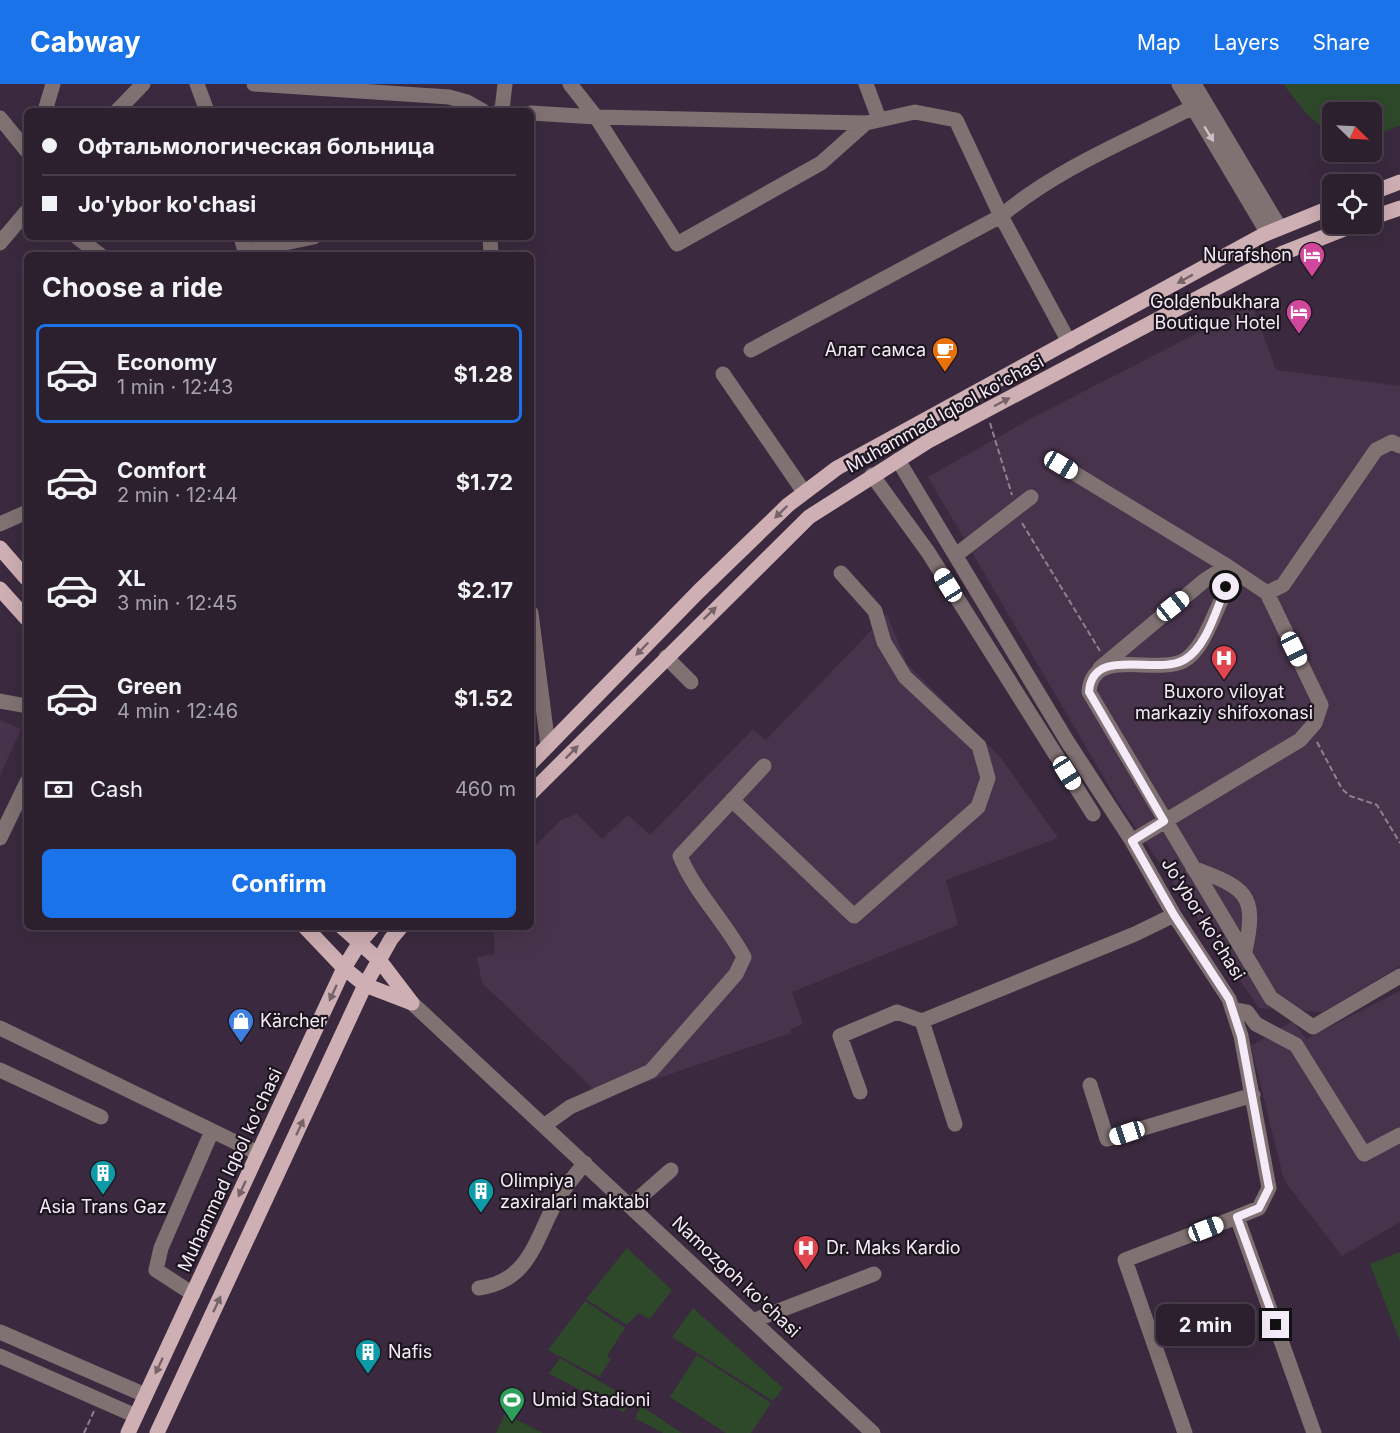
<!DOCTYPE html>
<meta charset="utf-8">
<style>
body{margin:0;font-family:Inter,sans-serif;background:#382d3b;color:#f1f3f6;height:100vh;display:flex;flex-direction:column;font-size:22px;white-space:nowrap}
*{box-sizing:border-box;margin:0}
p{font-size:20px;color:#a6a3aa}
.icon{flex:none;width:33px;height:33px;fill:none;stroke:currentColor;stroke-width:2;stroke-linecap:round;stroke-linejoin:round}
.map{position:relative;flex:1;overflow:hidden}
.details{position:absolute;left:24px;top:168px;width:510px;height:678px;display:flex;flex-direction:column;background:#2c202f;border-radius:9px;box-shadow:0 6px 24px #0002,0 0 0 2px #483e4b}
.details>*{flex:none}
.banner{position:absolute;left:24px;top:24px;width:510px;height:132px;border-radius:9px;box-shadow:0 6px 24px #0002,0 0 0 2px #483e4b;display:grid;align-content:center;height:132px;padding:0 18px;background:#2c202f}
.needle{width:39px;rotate:114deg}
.controls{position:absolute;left:1322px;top:18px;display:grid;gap:12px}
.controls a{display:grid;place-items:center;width:60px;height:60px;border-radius:9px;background:#2c202f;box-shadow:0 6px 24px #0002,0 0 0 2px #483e4b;font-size:30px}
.end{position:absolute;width:27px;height:27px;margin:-14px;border:8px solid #f5ebf8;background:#111;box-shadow:0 0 0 3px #111}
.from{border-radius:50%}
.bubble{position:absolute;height:42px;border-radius:9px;background:#2c202f;box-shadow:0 6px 24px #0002,0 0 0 2px #483e4b;font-size:20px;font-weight:700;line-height:42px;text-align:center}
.car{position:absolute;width:18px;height:36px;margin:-18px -9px;border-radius:8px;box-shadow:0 0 4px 2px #0007;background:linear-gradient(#fff 24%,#345 0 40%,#fff 0 76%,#345 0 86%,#fff 0)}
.banner b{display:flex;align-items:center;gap:21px;height:57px;font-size:22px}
.banner b+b{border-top:2px solid #483e4b}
.banner i{width:15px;height:15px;background:#f1f3f6}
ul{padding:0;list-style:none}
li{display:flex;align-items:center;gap:18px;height:99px;margin:0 12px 9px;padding:0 6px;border:3px solid transparent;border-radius:9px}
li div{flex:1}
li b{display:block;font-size:22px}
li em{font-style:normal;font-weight:700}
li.on{border-color:#1a73e8}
li>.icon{width:54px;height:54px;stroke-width:1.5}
h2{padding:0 18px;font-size:27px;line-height:72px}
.pay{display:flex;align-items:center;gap:15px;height:66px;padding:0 18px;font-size:22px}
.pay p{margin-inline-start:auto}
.primary-button{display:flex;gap:12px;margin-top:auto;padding:12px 18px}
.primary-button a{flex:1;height:69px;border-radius:9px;background:#1a73e8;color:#fff;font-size:24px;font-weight:700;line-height:69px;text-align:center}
header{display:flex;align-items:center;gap:36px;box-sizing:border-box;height:84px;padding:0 30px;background:#1a73e8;color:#fff}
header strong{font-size:28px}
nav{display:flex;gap:33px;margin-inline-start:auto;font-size:21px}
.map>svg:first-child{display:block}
.built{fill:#48334c}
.green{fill:#2d4929}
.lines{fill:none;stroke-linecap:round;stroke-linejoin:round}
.path{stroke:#8e8091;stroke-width:2;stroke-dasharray:6 3;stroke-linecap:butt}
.minor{stroke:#807172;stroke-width:15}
.major{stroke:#ceafb3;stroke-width:15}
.oneway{fill:#ccc0c9}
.oneway2{fill:#766269}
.route{stroke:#f5ebf8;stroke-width:8}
.labels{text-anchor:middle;stroke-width:4.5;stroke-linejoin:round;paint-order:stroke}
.poi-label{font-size:18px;fill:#f5ebf8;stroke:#1d161f;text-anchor:start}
.street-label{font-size:18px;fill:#f5ebf8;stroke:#1d161f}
</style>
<header>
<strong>Cabway</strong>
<nav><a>Map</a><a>Layers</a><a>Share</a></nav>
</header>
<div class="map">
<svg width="1400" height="1349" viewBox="0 0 1400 1349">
<rect width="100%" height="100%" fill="#3b2a3f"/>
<path class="built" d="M1252,221L1276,286L1400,302V882L1323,928L1259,924L1120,721L928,393L1032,334Z
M887,530L907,580L1001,674L1058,754L946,796L958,841L792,908L803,940L790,945L791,949L602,1013L482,899L477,873L494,870V843H531V766L561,736L577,730L602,755L628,731L650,751L753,645L766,656Z
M0,636L21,645L0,692Z
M1400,907V1138L1342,1172L1284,1096L1251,962L1293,937L1306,955Z"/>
<path class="green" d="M1283,0H1400V41L1371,53V28H1332V53L1306,29Z
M627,1164L672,1206L650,1235L638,1229L627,1241L586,1215Z
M1400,1168V1257L1370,1180Z
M585,1217L625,1244L607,1272L611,1275L599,1293L548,1266Z
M693,1224L783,1304L773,1317L672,1253Z
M697,1271L771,1319L751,1349H726L670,1313Z
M560,1274L630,1315L624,1328L549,1290Z
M641,1322L682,1349H663L635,1334Z
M505,1330L543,1349H496Z"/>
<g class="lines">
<path class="path" d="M990,339L1012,411
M1022,439L1100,567
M1317,658L1342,705L1350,712L1377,721L1400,759
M84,1349L94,1327"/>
<path class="minor" d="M197,0L207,27
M254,0L449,13L467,18L483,27
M570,0L596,33L677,160L821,79L866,39L915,28L956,36L1001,132L1069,258
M866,0L879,35
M1179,0L1267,148L1263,151
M1194,0L1280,144
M45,27L53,0
M117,27L143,0
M499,27L502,26L505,0
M531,29L596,33L866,39
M0,34L27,67
M77,153L100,171
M241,153L246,171
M490,153L491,171
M0,159L27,127
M246,167L314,153
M751,266L1001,132C1056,85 1129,56 1193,23
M723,290L804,408
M898,376L1067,657L1132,757L1174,831L1229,915L1241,952L1269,1104L1259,1124L1237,1133L1314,1349
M1061,381L1227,482
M872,391L928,468L1093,730
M0,440L27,428
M956,471L1031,413
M1237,491C1216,513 1209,563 1183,577C1155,591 1092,562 1089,608L1271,914L1313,943L1400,892
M531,529L548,662
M666,573L691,598
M1100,584L1205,496L1227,482L1267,509L1283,501L1376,366L1392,358L1400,362
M0,617L27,622
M732,716L854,832L978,723L988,694L979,662L905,593L884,558L875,527L841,489
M0,754L27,698
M1132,757L1300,656L1315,639L1321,621L1267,509
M1193,784C1245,804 1258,809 1245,867
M412,919L873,1349
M1232,925L1247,928L1256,940L1296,961L1364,1070L1400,1051
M922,937L955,1040
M0,944L258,1069
M0,986L101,1033
M1090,1001L1107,1055L1253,1011
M860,1008L840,952L897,928L922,937L1135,850L1174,831
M545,1041L570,1023L651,987L736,890L744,873C725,837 695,809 680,772L764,682
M630,1122L671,1086
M479,1204C530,1197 535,1155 557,1116C565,1103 575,1091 585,1079
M193,1210L156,1186L161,1164L212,1047
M755,1236L874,1190
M0,1248L145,1311
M0,1272L136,1332
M1185,1349L1125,1176L1237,1133"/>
<path class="major" d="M1371,109L1400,98
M1371,134L1400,124
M0,464L27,495
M0,505L27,535
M531,679L698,508L788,421L837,384L1263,151L1332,123
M531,709L809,433L930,356L1283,169L1357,140
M305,843L344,884L365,901L412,919
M342,843L380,877L412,919
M128,1349L344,884L360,858L373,843
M157,1349L365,901L391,855L401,843"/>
</g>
<defs><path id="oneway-solid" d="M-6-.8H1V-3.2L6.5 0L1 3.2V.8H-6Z" transform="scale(1.5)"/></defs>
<use class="oneway" href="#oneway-solid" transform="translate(1209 50) rotate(59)"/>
<g class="oneway2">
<use href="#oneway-solid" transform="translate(1185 195) rotate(151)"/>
<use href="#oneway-solid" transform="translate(1002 318) rotate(-28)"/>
<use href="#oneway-solid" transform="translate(781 428) rotate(136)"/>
<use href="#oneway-solid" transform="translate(710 529) rotate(-44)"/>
<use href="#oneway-solid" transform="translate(642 565) rotate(134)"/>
<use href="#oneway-solid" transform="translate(572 668) rotate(-45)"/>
<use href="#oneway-solid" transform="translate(333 909) rotate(115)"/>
<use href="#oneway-solid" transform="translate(300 1043) rotate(-65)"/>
<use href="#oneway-solid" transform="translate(242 1105) rotate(115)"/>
<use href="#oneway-solid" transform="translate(217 1220) rotate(-65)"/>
<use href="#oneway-solid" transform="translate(159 1282) rotate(115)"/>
</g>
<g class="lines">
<path class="route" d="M1226,503C1216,525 1207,563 1184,576C1156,592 1092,561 1089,608L1164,737L1132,757L1174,831L1229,915L1241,952L1269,1104L1259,1124L1237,1133L1276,1241"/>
</g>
<defs>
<g id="hotel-pin" transform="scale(1.35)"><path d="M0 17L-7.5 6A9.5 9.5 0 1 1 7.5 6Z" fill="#d1479c" stroke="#1d161f"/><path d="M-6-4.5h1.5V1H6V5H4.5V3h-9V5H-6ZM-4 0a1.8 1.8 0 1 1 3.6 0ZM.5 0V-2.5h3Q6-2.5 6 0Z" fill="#fff"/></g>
<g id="cafe-pin" transform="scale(1.35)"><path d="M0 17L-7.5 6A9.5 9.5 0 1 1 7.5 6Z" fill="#e8710a" stroke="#1d161f"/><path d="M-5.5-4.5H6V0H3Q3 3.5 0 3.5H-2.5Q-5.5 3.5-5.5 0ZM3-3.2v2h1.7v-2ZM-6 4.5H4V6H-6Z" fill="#fff"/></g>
<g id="hospital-pin" transform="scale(1.35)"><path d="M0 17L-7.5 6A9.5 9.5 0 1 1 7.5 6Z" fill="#e0444e" stroke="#1d161f"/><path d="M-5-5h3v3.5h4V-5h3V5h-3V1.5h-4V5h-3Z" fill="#fff"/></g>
<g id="shop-pin" transform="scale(1.35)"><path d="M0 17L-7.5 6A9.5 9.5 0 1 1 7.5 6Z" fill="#3f7fe0" stroke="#1d161f"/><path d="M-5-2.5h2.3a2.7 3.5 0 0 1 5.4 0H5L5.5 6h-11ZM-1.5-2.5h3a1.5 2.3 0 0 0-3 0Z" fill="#fff"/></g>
<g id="building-pin" transform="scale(1.35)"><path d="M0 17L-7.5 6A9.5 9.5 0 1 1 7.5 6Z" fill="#0f9aa8" stroke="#1d161f"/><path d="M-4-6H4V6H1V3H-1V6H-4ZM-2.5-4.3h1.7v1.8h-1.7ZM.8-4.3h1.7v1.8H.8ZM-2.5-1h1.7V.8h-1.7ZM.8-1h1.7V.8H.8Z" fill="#fff"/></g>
<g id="stadium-pin" transform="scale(1.35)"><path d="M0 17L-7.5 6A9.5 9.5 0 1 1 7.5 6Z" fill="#2e9e5b" stroke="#1d161f"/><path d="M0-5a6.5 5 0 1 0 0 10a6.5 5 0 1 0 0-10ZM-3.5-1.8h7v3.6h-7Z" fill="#fff"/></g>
</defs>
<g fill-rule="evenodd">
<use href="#hotel-pin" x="1312" y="171"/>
<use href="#hotel-pin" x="1299" y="228"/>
<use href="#cafe-pin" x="945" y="266"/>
<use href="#hospital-pin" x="1224" y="574"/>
<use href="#shop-pin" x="241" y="937"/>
<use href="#building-pin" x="103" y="1089"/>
<use href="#building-pin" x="481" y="1107"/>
<use href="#hospital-pin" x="806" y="1164"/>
<use href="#building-pin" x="368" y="1268"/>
<use href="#stadium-pin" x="512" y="1316"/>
</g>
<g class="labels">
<g class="poi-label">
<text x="1292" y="177" text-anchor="end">Nurafshon</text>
<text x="1280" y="224" text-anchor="end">Goldenbukhara<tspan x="1280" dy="21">Boutique Hotel</tspan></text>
<text x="926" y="272" text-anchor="end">Алат самса</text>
<text x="1224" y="614" text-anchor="middle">Buxoro viloyat<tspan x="1224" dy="21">markaziy shifoxonasi</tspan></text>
<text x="260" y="943">Kärcher</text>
<text x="500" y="1103">Olimpiya<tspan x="500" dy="21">zaxiralari maktabi</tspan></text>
<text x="103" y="1129" text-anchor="middle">Asia Trans Gaz</text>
<text x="826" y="1170">Dr. Maks Kardio</text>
<text x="388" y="1274">Nafis</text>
<text x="532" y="1322">Umid Stadioni</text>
</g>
<g class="street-label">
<text transform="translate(945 330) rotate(-29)" y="6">Muhammad Iqbol ko'chasi</text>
<text transform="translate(1203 835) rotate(58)" y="6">Jo'ybor ko'chasi</text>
<text transform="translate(230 1086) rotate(-65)" y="6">Muhammad Iqbol ko'chasi</text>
<text transform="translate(736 1193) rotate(43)" y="6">Namozgoh ko'chasi</text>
</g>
</g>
</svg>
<div class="controls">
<a><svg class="needle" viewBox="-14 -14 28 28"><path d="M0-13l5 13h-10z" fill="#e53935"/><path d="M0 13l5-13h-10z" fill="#a6a3aa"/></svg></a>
<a><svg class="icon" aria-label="locate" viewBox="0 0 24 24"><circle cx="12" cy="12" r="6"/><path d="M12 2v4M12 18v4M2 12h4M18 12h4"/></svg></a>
</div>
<i class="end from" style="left:1226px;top:503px"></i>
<i class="end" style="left:1276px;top:1241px"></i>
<div class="bubble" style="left:1156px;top:1220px;width:99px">2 min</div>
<i class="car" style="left:1061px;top:381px;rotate:121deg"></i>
<i class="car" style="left:948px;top:501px;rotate:328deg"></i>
<i class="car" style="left:1173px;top:522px;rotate:51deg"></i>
<i class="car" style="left:1294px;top:565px;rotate:154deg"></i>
<i class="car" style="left:1067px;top:689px;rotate:148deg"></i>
<i class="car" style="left:1127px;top:1049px;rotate:252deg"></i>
<i class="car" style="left:1206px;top:1145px;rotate:69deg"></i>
<div class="banner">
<b><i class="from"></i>Офтальмологическая больница</b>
<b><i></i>Jo'ybor ko'chasi</b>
</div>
<section class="details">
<h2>Choose a ride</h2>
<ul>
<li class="on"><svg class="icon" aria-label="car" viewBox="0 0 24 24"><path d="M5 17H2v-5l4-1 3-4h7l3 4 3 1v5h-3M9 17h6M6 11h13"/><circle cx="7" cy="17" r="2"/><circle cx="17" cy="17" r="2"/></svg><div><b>Economy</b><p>1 min · 12:43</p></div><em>$1.28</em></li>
<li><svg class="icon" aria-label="car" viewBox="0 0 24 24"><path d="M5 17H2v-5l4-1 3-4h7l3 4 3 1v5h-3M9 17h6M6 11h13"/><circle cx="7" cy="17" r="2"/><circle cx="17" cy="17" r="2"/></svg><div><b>Comfort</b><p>2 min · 12:44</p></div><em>$1.72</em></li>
<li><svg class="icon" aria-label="car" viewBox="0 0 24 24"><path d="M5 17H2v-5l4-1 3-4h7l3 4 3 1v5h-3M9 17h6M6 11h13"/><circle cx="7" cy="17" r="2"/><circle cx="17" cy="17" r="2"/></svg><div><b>XL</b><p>3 min · 12:45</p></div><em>$2.17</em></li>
<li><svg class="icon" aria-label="car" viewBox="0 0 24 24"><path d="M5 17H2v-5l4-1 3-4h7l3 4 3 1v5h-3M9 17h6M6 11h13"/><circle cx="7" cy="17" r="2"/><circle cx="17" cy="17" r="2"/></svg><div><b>Green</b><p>4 min · 12:46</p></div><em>$1.52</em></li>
</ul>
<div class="pay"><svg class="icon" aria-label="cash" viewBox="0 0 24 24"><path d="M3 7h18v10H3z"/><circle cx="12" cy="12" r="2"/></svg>Cash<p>460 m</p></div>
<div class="primary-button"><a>Confirm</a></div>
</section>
</div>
